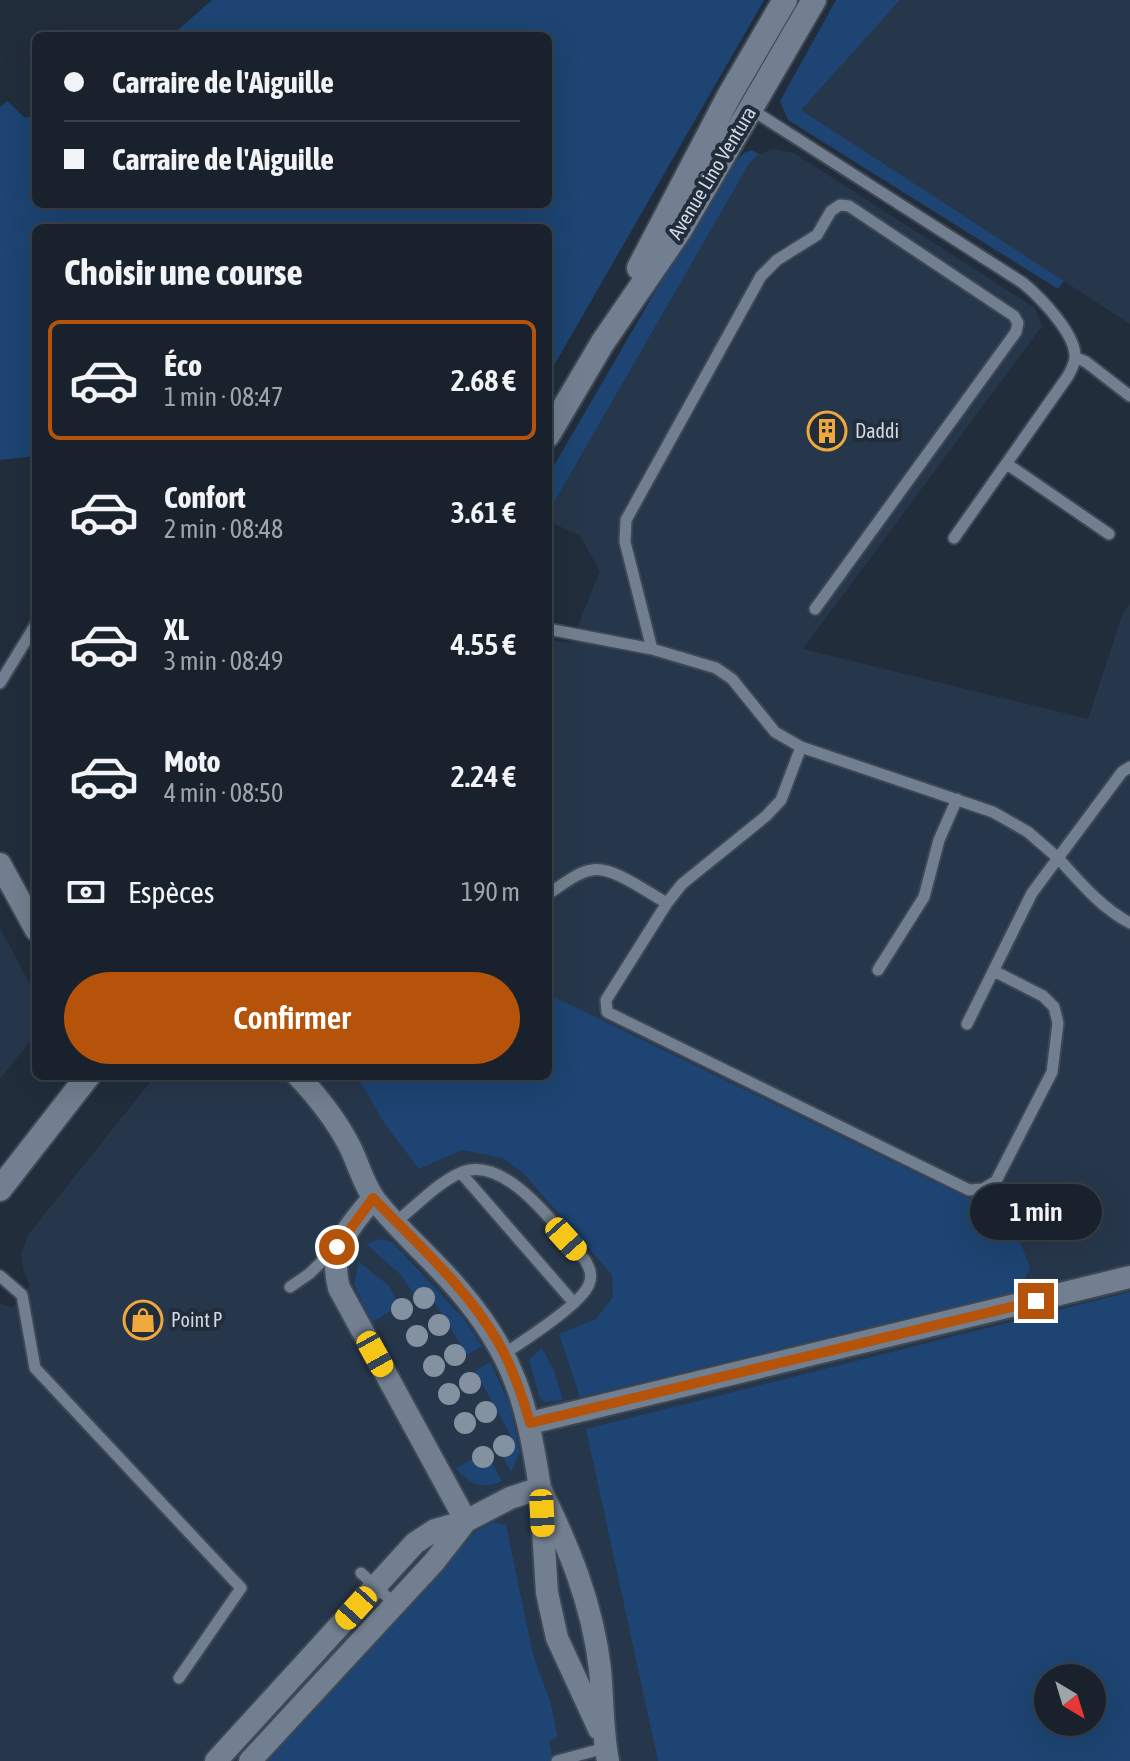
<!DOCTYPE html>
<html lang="fr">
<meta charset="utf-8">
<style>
body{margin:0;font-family:"Asap Condensed",sans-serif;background:#222a34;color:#f1f3f6;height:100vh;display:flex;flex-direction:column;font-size:30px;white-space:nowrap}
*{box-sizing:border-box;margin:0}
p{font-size:26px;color:#9fa4a9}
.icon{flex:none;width:44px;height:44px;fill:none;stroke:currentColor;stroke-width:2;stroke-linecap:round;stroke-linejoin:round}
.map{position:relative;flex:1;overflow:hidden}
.panel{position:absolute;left:32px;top:224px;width:520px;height:856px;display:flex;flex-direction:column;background:#19222c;border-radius:12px;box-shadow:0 8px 32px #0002,0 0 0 2px #373f48}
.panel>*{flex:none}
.guide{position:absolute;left:32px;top:32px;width:520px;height:176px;border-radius:12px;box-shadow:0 8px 32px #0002,0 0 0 2px #373f48;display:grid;align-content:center;height:176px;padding:0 32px;background:#19222c}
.needle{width:52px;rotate:142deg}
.buttons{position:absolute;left:1034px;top:1664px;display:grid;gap:16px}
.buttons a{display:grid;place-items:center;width:72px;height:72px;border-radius:50%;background:#19222c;box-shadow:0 8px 32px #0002,0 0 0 2px #373f48;font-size:40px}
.end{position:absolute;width:36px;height:36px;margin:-18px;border:10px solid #b45309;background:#fff;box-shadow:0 0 0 4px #fff}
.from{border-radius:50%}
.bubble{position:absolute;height:56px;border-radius:28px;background:#19222c;box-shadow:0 8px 32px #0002,0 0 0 2px #373f48;font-size:26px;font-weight:600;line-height:56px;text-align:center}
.car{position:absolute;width:24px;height:48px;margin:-24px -12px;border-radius:10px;box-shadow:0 0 6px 2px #0007;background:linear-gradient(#f5c518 24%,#345 0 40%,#f5c518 0 76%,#345 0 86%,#f5c518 0)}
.guide b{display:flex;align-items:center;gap:28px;height:76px;font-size:30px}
.guide b+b{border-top:2px solid #373f48}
.guide i{width:20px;height:20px;background:#f1f3f6}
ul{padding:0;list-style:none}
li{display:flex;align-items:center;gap:24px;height:120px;margin:0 16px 12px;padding:0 16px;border:4px solid transparent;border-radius:12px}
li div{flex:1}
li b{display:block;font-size:30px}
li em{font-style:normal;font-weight:600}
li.active{border-color:#b45309}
li>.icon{width:72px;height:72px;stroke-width:1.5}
h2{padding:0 32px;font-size:36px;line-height:96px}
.pay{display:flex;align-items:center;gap:20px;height:88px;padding:0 32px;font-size:30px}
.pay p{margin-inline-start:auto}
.cta{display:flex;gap:16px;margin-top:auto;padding:16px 32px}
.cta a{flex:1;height:92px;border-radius:48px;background:#b45309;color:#fff;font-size:32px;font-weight:600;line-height:92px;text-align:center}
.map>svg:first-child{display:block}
.built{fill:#27374b;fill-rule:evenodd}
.green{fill:#1d4472;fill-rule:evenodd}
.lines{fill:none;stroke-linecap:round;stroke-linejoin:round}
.lane-casing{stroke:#3e4854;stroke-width:15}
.street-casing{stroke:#3e4854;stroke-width:26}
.secondary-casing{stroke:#3e4854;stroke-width:28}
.lane{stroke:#717f90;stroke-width:11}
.street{stroke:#717f90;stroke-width:22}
.secondary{stroke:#717f90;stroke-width:24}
.tree{fill:#8391a0}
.route{stroke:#b45309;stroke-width:10}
.labels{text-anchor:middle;stroke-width:8;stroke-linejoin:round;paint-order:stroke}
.street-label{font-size:20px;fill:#d1d8e2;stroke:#212d3b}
.poi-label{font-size:20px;fill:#d1d8e2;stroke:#212d3b;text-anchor:start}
</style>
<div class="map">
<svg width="1130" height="1761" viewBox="0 0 1130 1761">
<rect width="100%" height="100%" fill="#212d3b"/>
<path class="built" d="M900,0H1130V324L800,110Z
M773,149L794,153L1035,308L1042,326L803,649L1088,719L1123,613L1130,604V1761H0V1304L13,1307L30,1285L24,1272L21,1255L28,1235L155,1076H548V645L553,640L571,643L600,571L580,536L548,521V513L749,164L759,154ZM1048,1678H1092V1722H1048Z
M0,928L36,995V1034L0,1079Z"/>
<path class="green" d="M212,0H764L548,376V228H36V456L0,460V107L7,101L25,118L36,115V204H548V36H171Z
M836,0H900L801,110L1064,281L1058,289L788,120L780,101Z
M751,150L759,154L749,164L548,513V476L724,173L744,153Z
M548,994L1001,1214L1018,1236L1030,1268L1019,1291L580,1397L559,1334L596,1319L613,1297L612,1275L523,1173L503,1158L462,1150L419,1169L385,1124L357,1076H548Z
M381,1239L392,1242L464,1319L482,1346L467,1355L429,1293L416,1297L400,1274L366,1244Z
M359,1262L388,1285L400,1305L371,1323L354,1284Z
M1130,1292V1761H658L586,1429ZM1048,1678H1092V1722H1048Z
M542,1348L554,1371L563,1400L544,1402L539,1396L529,1360Z
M490,1362L510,1405L520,1452L511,1472L497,1446L510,1434L475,1371Z
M486,1452L502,1481C482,1490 469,1484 456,1468Z
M493,1522L506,1525L533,1655L550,1701L558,1737L549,1741L553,1761H264L476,1531Z"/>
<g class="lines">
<g class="lane-casing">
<path id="lane" d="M749,108L1023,283C1040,297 1076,334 1075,357C1075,364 1071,370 1068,376L954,538
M1075,357L1086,362L1130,396
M1007,464L1109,534
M548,629L652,649L716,668L732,679L775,732L801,747L993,812L1028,832L1058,858L1032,893L967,1024
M652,649L625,542L626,520L761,276L777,260L817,235L831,211L840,205L849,206L1014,316L1018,323L1016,332L815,609
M0,683L36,624
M801,747L781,800L766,816L682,884L667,903L606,1000L607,1012L969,1190L983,1189L996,1181L1052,1072L1058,1023L1054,1007L1043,996L994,971
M1130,767L1122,772L1058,858C1081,883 1100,907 1130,923
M548,894C561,886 577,872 592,870C613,866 648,893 667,903
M878,970L924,897L939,840L957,799
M461,1173L574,1303
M396,1222C416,1206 436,1184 460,1173C506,1152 559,1231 585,1260C589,1267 593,1275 589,1284C582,1304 523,1341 504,1354
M0,1276L22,1295L35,1368L241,1588L179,1678
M290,1287L309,1274L334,1250
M361,1573L395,1604
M557,1761L605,1748"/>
</g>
<g class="street-casing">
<path id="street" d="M0,864L36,930
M298,1076C317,1096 336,1120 349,1145C358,1162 363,1184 375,1200C400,1232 432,1258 458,1289C515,1355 527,1404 540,1488L510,1498L466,1521L339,1288C328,1248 349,1228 373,1198
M530,1423L1130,1277
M540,1488C569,1548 592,1602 600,1669C603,1700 602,1730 608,1761
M541,1498L547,1593L557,1638L599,1729
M216,1761L415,1543L435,1530L466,1521L434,1562L250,1761"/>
</g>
<g class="secondary-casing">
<path id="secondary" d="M639,268L729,96L785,0
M548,435L603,342L680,230L814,0
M0,1189L88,1076"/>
</g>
<use href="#lane" class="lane"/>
<use href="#street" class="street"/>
<use href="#secondary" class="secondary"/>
</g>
<g class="tree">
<circle cx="424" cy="1298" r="11"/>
<circle cx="402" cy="1309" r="11"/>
<circle cx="439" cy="1325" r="11"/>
<circle cx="417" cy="1336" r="11"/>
<circle cx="455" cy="1355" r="11"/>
<circle cx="434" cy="1366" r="11"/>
<circle cx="470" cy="1383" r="11"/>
<circle cx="449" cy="1394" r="11"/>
<circle cx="486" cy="1412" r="11"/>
<circle cx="465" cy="1423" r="11"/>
<circle cx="504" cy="1446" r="11"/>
<circle cx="483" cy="1457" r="11"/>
</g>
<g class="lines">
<path class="route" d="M337,1247L373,1198C416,1243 467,1288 498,1342C513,1368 522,1395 530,1423L1036,1301"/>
</g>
<defs>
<g id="building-ring" transform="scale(2)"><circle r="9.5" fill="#212d3b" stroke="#eea83c" stroke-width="1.5"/><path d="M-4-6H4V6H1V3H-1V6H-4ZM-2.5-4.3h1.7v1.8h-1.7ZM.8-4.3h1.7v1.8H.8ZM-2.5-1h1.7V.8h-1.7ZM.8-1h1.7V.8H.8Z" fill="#eea83c"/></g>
<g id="shop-ring" transform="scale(2)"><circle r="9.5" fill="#212d3b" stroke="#eea83c" stroke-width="1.5"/><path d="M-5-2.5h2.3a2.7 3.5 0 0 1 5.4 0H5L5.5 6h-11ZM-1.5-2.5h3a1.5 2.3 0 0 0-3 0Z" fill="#eea83c"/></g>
</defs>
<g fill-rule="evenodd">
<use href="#building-ring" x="827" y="431"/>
<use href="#shop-ring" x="143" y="1320"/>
</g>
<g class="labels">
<g class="street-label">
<text transform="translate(712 173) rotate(-59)" y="7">Avenue Lino Ventura</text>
</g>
<g class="poi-label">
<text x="855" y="438">Daddi</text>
<text x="171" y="1327">Point P</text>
</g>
</g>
</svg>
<div class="buttons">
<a><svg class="needle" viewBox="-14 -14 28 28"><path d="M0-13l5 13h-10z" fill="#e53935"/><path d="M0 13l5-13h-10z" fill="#9fa4a9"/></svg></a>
</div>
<i class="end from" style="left:337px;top:1247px"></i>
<i class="end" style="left:1036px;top:1301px"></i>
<div class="bubble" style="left:970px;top:1184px;width:132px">1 min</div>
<i class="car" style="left:566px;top:1239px;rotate:138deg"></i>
<i class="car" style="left:375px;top:1354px;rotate:151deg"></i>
<i class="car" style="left:542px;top:1513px;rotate:177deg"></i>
<i class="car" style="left:356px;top:1608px;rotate:222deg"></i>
<div class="guide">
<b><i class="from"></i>Carraire de l'Aiguille</b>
<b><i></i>Carraire de l'Aiguille</b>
</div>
<section class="panel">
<h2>Choisir une course</h2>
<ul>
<li class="active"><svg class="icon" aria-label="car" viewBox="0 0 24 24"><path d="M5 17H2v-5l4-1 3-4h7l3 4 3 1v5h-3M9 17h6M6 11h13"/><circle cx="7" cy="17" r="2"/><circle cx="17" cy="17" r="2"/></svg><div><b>Éco</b><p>1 min · 08:47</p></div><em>2.68 €</em></li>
<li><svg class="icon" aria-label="car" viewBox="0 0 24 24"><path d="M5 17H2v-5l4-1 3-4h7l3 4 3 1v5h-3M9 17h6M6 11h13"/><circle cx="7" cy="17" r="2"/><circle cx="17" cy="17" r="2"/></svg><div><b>Confort</b><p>2 min · 08:48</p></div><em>3.61 €</em></li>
<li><svg class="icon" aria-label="car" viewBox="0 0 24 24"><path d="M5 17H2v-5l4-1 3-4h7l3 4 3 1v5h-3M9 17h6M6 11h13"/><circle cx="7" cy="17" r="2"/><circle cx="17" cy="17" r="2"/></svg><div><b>XL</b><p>3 min · 08:49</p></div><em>4.55 €</em></li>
<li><svg class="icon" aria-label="car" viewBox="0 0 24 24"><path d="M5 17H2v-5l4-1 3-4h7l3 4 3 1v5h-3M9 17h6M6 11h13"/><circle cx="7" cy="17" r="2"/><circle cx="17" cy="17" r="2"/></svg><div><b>Moto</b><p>4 min · 08:50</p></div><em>2.24 €</em></li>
</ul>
<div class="pay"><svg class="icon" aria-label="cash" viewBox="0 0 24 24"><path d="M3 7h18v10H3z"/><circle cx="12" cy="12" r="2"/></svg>Espèces<p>190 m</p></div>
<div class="cta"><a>Confirmer</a></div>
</section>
</div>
